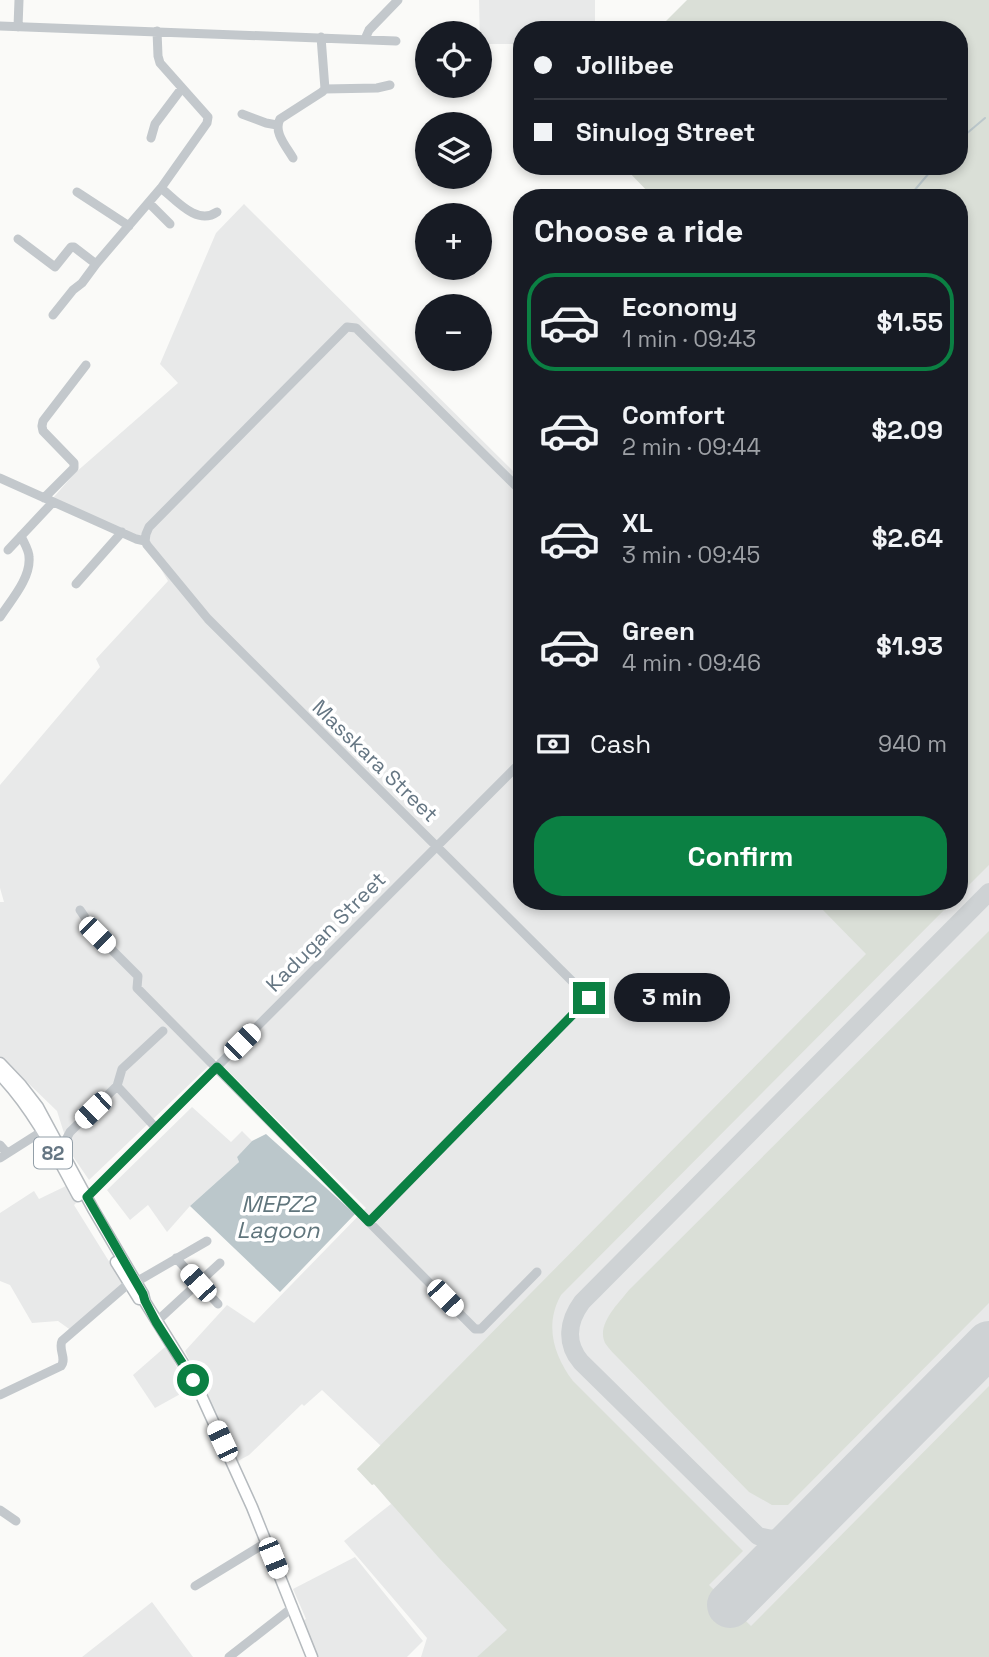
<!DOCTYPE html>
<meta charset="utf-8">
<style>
body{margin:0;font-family:"Space Grotesk",sans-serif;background:#242831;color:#f1f3f6;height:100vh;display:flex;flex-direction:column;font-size:26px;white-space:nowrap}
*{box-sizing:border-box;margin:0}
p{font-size:23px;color:#9ea1a6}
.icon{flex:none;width:38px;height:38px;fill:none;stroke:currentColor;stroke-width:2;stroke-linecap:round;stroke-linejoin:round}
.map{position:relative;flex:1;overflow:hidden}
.details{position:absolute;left:513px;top:189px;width:455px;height:721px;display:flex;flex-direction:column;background:#171b24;border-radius:28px;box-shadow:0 4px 10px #0003}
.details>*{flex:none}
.banner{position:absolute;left:513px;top:21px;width:455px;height:154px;border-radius:28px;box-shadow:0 4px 10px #0003;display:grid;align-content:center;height:154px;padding:0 21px;background:#171b24}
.buttons{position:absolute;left:415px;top:21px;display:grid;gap:14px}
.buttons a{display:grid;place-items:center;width:77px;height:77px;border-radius:50%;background:#171b24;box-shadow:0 4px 10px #0003;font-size:35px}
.end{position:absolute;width:32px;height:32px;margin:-16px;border:9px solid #0b8043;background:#fff;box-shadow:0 0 0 4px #fff}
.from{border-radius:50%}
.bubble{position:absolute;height:49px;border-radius:24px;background:#171b24;box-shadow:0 4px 10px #0003;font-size:23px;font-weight:800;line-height:49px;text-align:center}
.car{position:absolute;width:21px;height:42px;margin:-21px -10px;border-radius:9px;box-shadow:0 0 5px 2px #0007;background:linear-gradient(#fff 24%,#345 0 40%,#fff 0 76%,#345 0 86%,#fff 0)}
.banner b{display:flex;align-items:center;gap:24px;height:66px;font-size:26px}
.banner b+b{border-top:2px solid #363941}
.banner i{width:18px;height:18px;background:#f1f3f6}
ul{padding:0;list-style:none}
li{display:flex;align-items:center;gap:21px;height:98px;margin:0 14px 10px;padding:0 7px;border:4px solid transparent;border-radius:28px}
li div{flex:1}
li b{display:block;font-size:26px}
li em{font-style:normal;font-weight:800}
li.selected{border-color:#0b8043}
li>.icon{width:63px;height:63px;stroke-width:1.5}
h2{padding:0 21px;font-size:32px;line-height:84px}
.pay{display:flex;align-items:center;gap:18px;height:77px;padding:0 21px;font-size:26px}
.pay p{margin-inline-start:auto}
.primary-button{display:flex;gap:14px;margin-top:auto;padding:14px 21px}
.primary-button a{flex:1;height:80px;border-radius:28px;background:#0b8043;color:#fff;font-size:28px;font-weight:800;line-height:80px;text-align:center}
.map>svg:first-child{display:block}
.built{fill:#e8e9e9}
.green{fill:#dadfd7}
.water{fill:#bbc7cb}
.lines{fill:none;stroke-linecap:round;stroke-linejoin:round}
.stream{stroke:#bbc7cb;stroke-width:2}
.taxiway{stroke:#ced2d4;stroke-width:18}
.runway{stroke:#ced2d4;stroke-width:46}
.major-casing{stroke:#b5babe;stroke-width:13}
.minor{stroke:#c3c8cc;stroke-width:9}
.major{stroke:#fff;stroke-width:10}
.route{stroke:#0b8043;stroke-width:9}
.labels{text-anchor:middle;stroke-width:7;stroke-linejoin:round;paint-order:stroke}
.shield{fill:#fff;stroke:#939fa8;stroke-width:2}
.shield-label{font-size:19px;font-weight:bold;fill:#657683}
.street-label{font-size:21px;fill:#657683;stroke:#fff}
.water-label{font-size:23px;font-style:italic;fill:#60757c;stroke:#fff}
</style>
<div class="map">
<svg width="989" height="1657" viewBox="0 0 989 1657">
<rect width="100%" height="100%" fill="#fafaf8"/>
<path class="built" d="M479,0H595V30H522L521,44H480Z
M244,204L521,479L522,901H814L867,953L919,901H959V861L989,831V1657H421L427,1638L344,1541L391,1504L374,1484L372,1485L357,1469L381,1446L322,1390L304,1406L302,1404L249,1455L238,1461L185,1351L227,1305L254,1323L366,1208L216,1059L89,1180L70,1152L57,1111L0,1056V902H4L0,888V785L100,667L96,659L168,581L143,538L53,498L75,473L178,383L160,364L216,233Z
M192,1107L231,1142L242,1131L252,1141L237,1157L239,1162L190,1206L167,1232L148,1205L130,1220L107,1190Z
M68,1185L77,1202L74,1205L123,1284L72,1331L58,1321L32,1323L10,1285L0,1281V1213L34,1191L39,1199Z
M165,1347L171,1355L186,1387L184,1392L155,1408L133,1375Z
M355,1557L423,1641L407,1657H315L302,1621L306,1619L293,1589Z
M152,1602L193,1657H82Z"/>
<path class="green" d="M687,0H989V865L959,895V198H654L623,166H959V30H657Z
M814,901H953L561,1295C544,1325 554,1356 573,1381L743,1551L709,1585L751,1626L989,1386V1657H477L507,1630L439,1558L374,1484L372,1485L357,1469L866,954Z
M989,931V1303L788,1505H772L749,1492L620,1360C615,1355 609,1349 605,1343C596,1324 619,1303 629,1290Z"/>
<path class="water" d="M266,1134L355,1214L280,1292L190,1206L239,1162L237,1157L252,1141Z"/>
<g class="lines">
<path class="stream" d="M959,140L985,118
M908,198L935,166"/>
<path class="taxiway" d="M797,1537C783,1540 772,1540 758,1536L581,1362C565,1343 568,1321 582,1302L989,892"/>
<path class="runway" d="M730,1605L989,1344"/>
<g class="major-casing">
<path id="major" d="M0,1063L21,1085L38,1107L93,1209L143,1294L145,1302L196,1384L252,1507L312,1657
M0,1075C33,1109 56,1155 78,1196
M116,1262L139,1299"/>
</g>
<path class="minor" d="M0,26L396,41
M18,27L19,0
M365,39L369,30L398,0
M325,89L377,88L390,85
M242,114L266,123L277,125
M151,138L155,124L182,88
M293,158C286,146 273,132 280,119L322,92L325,89L321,37
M161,188C176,200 197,226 217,212
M77,192L129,226
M149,203L170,224
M18,239L55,267L71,247H74L96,264
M53,315L73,290L82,283L96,264L161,188L207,123L208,117L160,63L158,56L157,31
M0,478L136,539L145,541
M44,498L74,468V463L43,431L42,426L43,421L86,365
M145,541L147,545L208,619L589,998L369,1222
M145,541L146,534L149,527L347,327L356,328L522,492
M8,550L53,502
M76,584L122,532
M0,617C11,600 31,578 29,557C29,550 24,543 21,536
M80,910L97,935L138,976L137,988L475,1329H481L537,1272
M117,1086L156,1128
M0,1145L7,1153
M61,1149L70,1132L117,1086L122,1069L163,1031
M0,1158L41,1132
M87,1197L522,761
M176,1258L218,1304
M136,1282L207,1241
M156,1322L220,1263
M0,1395L61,1366C67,1359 58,1349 62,1341L128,1284
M0,1510L16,1521
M195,1586L267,1542
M229,1657L293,1607"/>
<use href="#major" class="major"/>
</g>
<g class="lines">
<path class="route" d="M193,1380L156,1322L145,1301L143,1294L136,1282L87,1197L217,1067L369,1222L589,998"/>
</g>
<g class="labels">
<rect class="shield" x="34" y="1137.5" width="38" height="31" rx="5"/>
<g class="shield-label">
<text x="53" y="1160">82</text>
</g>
<g class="street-label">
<text transform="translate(375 761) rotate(44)" y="7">Masskara Street</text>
<text transform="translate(326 932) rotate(-45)" y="7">Kadugan Street</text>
</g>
<g class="water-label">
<text x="278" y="1212">MEPZ2<tspan x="278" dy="26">Lagoon</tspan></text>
</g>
</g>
</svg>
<div class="buttons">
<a><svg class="icon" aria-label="locate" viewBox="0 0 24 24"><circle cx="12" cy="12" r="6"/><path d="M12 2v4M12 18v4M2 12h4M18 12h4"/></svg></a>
<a><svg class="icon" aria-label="layers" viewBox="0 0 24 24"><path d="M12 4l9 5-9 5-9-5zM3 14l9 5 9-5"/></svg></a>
<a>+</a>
<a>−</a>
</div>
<i class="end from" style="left:193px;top:1380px"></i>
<i class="end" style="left:589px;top:998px"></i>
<div class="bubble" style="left:614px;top:973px;width:116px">3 min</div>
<i class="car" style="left:97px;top:935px;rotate:135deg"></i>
<i class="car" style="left:242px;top:1042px;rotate:45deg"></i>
<i class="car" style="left:93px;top:1110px;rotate:226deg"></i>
<i class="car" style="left:198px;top:1283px;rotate:318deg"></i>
<i class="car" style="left:445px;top:1298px;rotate:136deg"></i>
<i class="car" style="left:222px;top:1441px;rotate:335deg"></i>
<i class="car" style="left:273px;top:1558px;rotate:158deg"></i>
<div class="banner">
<b><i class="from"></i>Jollibee</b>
<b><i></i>Sinulog Street</b>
</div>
<section class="details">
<h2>Choose a ride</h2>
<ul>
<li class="selected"><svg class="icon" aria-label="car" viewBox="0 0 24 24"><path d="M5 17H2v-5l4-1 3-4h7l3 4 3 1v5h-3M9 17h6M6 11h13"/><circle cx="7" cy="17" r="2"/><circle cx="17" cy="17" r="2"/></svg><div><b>Economy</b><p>1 min · 09:43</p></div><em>$1.55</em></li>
<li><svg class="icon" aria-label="car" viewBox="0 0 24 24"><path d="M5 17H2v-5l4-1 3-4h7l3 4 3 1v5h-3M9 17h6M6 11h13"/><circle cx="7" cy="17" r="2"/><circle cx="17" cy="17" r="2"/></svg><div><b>Comfort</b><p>2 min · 09:44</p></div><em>$2.09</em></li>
<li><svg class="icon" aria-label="car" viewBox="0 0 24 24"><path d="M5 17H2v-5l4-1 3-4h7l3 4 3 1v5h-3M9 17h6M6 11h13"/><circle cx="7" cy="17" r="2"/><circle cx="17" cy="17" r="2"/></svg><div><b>XL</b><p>3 min · 09:45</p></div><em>$2.64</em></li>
<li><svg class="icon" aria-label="car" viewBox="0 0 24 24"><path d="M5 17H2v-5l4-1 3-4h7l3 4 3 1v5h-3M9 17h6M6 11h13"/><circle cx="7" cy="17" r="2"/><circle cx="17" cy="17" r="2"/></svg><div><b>Green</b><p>4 min · 09:46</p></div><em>$1.93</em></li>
</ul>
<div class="pay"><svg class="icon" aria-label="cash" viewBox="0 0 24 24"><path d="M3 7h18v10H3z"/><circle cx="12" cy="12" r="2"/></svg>Cash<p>940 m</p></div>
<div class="primary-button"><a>Confirm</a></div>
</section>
</div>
